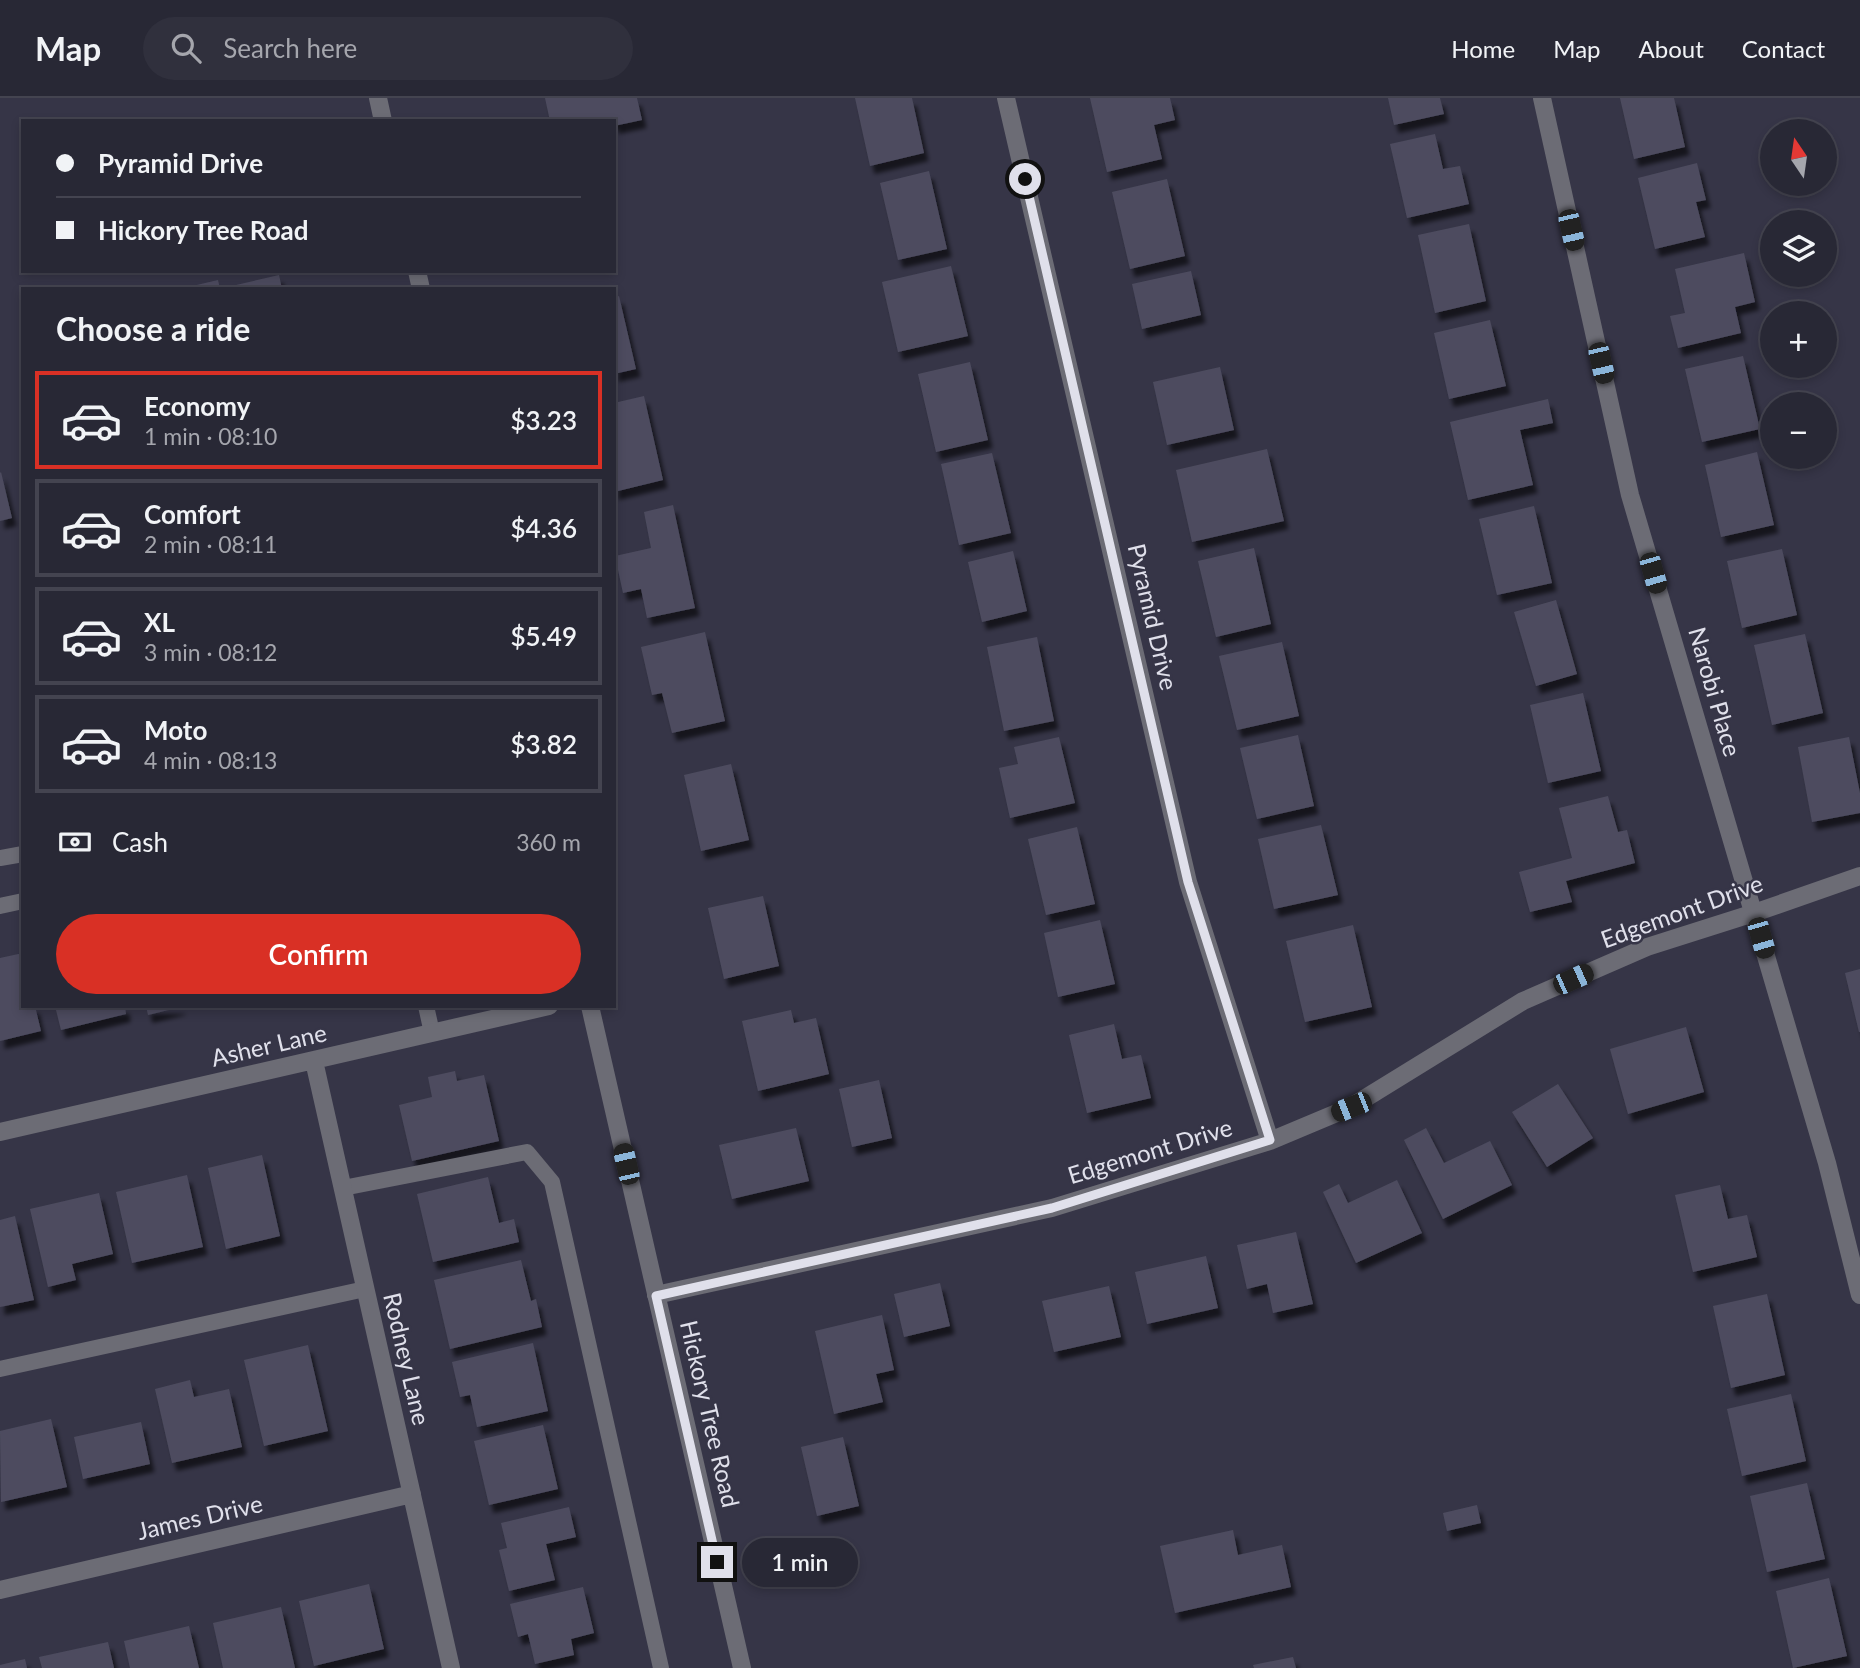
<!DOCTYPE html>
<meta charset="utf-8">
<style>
body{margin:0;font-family:Lato,sans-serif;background:#30303d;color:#f1f3f6;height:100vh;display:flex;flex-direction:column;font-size:26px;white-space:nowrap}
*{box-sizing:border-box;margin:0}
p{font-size:23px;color:#a5a6ad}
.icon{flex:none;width:38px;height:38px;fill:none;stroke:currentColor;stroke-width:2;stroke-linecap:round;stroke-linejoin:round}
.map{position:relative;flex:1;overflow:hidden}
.drawer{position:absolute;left:21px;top:189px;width:595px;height:721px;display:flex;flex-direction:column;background:#282835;border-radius:0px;box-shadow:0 4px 10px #0003,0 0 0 2px #444450}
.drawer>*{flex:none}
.top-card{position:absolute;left:21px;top:21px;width:595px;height:154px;border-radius:0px;box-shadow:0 4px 10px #0003,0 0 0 2px #444450;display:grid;align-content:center;height:154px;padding:0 35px;background:#282835}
.needle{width:46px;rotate:347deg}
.fabs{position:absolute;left:1760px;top:21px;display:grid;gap:14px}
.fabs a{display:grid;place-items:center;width:77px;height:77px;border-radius:50%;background:#282835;box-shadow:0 4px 10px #0003,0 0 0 2px #444450;font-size:35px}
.end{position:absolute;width:32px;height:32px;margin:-16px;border:9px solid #e0e0eb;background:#111;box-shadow:0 0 0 4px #111}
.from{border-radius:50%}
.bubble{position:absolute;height:49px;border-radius:24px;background:#282835;box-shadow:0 4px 10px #0003,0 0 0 2px #444450;font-size:23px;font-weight:600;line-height:49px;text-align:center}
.car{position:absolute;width:21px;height:42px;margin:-21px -10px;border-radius:9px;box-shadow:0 0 5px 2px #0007;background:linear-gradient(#222 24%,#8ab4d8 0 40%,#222 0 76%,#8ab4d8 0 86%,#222 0)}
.top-card b{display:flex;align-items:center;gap:24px;height:66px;font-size:26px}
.top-card b+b{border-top:2px solid #444450}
.top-card i{width:18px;height:18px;background:#f1f3f6}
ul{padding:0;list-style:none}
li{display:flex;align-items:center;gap:21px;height:98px;margin:0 14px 10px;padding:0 21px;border:4px solid #444450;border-radius:0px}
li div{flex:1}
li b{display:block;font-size:26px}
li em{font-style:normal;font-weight:600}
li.current{border-color:#d93025}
li>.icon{width:63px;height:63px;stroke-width:1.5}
h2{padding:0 35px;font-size:32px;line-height:84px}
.pay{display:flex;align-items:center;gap:18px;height:77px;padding:0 35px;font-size:26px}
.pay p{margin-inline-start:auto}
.primary-button{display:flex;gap:14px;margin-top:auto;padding:14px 35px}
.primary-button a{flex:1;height:80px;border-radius:42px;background:#d93025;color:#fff;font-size:28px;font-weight:600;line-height:80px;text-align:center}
header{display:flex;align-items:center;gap:42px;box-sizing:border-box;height:98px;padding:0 35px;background:#282835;border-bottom:2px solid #444450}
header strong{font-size:33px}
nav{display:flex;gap:38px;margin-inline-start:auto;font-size:24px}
.search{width:490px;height:63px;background:#30303d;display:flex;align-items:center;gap:18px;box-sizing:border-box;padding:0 24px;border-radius:38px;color:#a5a6ad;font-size:26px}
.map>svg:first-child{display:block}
.building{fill:#4d4c5f;filter:url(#shadow)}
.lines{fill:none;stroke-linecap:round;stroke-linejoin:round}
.service{stroke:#6c6c75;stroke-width:16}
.minor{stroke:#6c6c75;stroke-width:18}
.tertiary{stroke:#6c6c75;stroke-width:18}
.route{stroke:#e0e0eb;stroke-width:9}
.labels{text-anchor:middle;stroke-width:5;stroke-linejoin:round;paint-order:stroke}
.street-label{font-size:24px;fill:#e0e0eb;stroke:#363547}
</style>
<header>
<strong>Map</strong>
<div class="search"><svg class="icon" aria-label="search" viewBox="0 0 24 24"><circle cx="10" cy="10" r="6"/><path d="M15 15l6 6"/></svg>Search here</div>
<nav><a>Home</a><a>Map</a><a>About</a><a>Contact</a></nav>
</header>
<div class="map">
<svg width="1860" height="1570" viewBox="0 0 1860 1570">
<defs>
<filter id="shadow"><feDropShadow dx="4.5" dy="8" stdDeviation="2" flood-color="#0009"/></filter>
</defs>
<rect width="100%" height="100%" fill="#363547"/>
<path class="building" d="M545,0H637L642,22L614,28V23H550Z
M855,0H912L924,55L870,68Z
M1090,0H1170L1175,22L1154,27L1162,61L1107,74Z
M1388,0H1440L1444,16L1394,27Z
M1620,0H1674L1685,49L1634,61Z
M1435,36L1443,71L1460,68L1469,106L1407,120L1390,46Z
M1697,65L1706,102L1696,104L1705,139L1655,151L1638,80Z
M929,73L947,151L898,162L880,85Z
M1167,81L1185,158L1130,171L1112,94Z
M1469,126L1486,203L1435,215L1418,137Z
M1744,155L1755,204L1735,209L1741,235L1678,250L1670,218L1685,215L1675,171Z
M951,168L968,238L898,254L882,184Z
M1191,173L1201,217L1142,231L1132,186Z
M279,177L282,191H223V190Z
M218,182L220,191H184V190Z
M619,198L636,271L614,276V200Z
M1490,222L1506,288L1449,301L1434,235Z
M1743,258L1760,331L1702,344L1685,271Z
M970,264L988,342L936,354L918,276Z
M1220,269L1234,332L1167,347L1153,284Z
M644,298L663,382L614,394V305Z
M1548,301L1553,325L1520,332L1533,387L1468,402L1450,324Z
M1267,351L1284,423L1192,444L1176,372Z
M1757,354L1774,427L1721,439L1705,367Z
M992,355L1011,435L959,447L941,366Z
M1,374L12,420L0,423V375Z
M673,407L695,510L647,520L641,491L623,495L615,458L651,450L644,414Z
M1534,408L1552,485L1497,497L1479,421Z
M1254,450L1271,526L1216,539L1198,463Z
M1782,451L1797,517L1742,530L1727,463Z
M1013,453L1027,513L982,524L968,464Z
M1556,502L1577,576L1536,588L1514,514Z
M705,534L725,623L672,635L662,595L652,597L641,549Z
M1805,536L1823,615L1772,627L1754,547Z
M1037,539L1054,623L1004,633L987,549Z
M1282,544L1299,618L1237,632L1219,558Z
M1583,595L1601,673L1548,685L1530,607Z
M1298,637L1314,708L1257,721L1240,650Z
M1059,639L1075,705L1010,720L999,670L1018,666L1014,649Z
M1849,639L1860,695V715L1812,724L1798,649Z
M731,666L749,742L701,753L684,677Z
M1608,698L1618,734L1627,732L1635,765L1566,783L1572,804L1530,814L1519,774L1572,760L1559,710Z
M1321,727L1338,797L1274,811L1258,741Z
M1077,729L1095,806L1046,817L1028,741Z
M763,798L779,868L724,881L708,810Z
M1100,822L1115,886L1058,899L1044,835Z
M1353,827L1372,909L1305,924L1286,843Z
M23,855V908H35L41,933L0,943V860Z
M1860,871V934H1859L1845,875Z
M55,908H125L126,916L61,932Z
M146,908H181V909L148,917Z
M791,912L794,925L816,920L829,976L758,993L742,923Z
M1114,926L1122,961L1141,957L1151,1000L1087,1015L1069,937Z
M1686,929L1704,994L1628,1016L1610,951Z
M455,973L457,983L484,977L499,1043L412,1063L399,1007L432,999L428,979Z
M879,982L892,1040L852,1049L839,991Z
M1558,986L1593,1040L1547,1069L1512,1014Z
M796,1030L809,1083L732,1101L719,1047Z
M1426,1030L1444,1065L1490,1043L1512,1087L1443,1121L1404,1042Z
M262,1057L280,1138L226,1151L208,1070Z
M187,1077L203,1149L132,1165L116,1094Z
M488,1079L499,1125L514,1121L519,1144L433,1164L417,1096Z
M1397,1082L1422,1135L1356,1165L1323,1094L1339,1086L1348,1105Z
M1720,1087L1728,1121L1747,1117L1757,1159L1693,1174L1675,1097Z
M99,1095L113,1156L72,1166L76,1182L48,1189L30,1111Z
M15,1118L34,1202L0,1209V1122Z
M1296,1134L1313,1206L1273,1215L1267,1186L1247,1191L1237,1147Z
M1206,1158L1218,1210L1147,1226L1135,1174Z
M521,1162L531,1203L536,1201L542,1229L450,1251L434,1182Z
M940,1185L950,1228L904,1239L894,1196Z
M1109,1188L1121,1239L1054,1254L1042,1203Z
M1767,1196L1785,1277L1731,1290L1713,1208Z
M882,1217L894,1272L876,1276L883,1304L834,1316L815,1233Z
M533,1245L548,1313L477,1329L470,1297L460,1299L452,1264Z
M308,1247L328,1333L264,1348L244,1262Z
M190,1282L194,1299L229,1291L242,1349L172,1365L155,1291Z
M1791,1296L1806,1363L1742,1378L1727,1311Z
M51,1321L67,1389L1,1404L0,1333Z
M141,1324L150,1366L83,1381L74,1339Z
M543,1327L558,1391L489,1407L474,1343Z
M843,1339L859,1408L817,1418L801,1349Z
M1807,1385L1825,1461L1767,1474L1750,1398Z
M1477,1407L1481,1425L1447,1433L1443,1415Z
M569,1409L576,1439L546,1446L555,1482L509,1493L499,1452L507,1450L501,1425Z
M1233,1432L1238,1457L1282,1447L1291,1489L1175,1515L1160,1448Z
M1829,1480L1847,1558L1793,1570L1776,1493Z
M369,1486L384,1551L314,1568L299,1503Z
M583,1489L594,1535L571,1541L574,1557L535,1566L528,1536L518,1539L510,1506Z
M281,1509L295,1570H223L213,1525Z
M189,1528L199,1570H130L124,1543Z
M108,1544L114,1570H42L39,1559Z
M1293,1559L1296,1570H1254L1253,1567Z
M25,1561L27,1570H0V1567Z"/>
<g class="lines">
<path class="service" d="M0,760L23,756
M0,808L23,803
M426,908L432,935
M343,1090L527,1054L552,1084L661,1570
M0,1271L365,1191"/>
<path class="minor" d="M1006,0L1188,784L1270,1043
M1542,0L1630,397L1827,1065L1860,1197
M314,963L451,1570
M0,1034L549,908
M656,1197L1052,1110L1270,1043L1351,1009L1523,903L1647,849L1754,815L1860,778
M0,1492L412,1396"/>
<path class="tertiary" d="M378,0L383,23
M417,173L421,191
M590,908L742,1570"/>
</g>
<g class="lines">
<path class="route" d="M717,1464L656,1198L1052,1110L1270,1042L1188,784L1025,81"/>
</g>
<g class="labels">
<g class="street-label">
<text transform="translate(1152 519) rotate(77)" y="8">Pyramid Drive</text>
<text transform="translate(1714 594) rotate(74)" y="8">Narobi Place</text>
<text transform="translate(1682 814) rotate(-20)" y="8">Edgemont Drive</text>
<text transform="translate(269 948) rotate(-13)" y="8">Asher Lane</text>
<text transform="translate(1150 1054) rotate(-17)" y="8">Edgemont Drive</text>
<text transform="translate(406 1261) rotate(77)" y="8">Rodney Lane</text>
<text transform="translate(709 1316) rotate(77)" y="8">Hickory Tree Road</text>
<text transform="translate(200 1420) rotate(-13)" y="8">James Drive</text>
</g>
</g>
</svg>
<div class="fabs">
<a><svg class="needle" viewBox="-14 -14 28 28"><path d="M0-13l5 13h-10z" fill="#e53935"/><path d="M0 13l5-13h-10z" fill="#a5a6ad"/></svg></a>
<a><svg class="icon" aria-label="layers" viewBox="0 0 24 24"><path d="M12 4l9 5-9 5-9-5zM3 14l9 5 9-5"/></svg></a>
<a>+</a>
<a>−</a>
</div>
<i class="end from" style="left:1025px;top:81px"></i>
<i class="end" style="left:717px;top:1464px"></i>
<div class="bubble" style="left:742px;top:1440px;width:116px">1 min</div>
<i class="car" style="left:1571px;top:132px;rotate:167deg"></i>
<i class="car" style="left:1601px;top:265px;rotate:167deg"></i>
<i class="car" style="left:1653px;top:475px;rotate:164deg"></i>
<i class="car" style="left:1761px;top:840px;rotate:164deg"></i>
<i class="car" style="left:1573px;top:881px;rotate:66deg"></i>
<i class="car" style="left:1351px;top:1009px;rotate:248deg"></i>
<i class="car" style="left:626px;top:1066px;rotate:347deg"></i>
<div class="top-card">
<b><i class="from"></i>Pyramid Drive</b>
<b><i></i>Hickory Tree Road</b>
</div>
<section class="drawer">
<h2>Choose a ride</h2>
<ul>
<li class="current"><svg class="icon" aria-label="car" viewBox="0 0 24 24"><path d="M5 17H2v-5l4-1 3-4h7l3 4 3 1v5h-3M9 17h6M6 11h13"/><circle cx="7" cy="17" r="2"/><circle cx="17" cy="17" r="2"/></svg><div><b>Economy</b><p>1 min · 08:10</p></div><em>$3.23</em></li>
<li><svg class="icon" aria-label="car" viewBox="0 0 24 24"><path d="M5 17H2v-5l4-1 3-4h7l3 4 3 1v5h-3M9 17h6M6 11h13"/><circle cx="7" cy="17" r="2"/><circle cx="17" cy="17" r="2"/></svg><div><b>Comfort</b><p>2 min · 08:11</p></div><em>$4.36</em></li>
<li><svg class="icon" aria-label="car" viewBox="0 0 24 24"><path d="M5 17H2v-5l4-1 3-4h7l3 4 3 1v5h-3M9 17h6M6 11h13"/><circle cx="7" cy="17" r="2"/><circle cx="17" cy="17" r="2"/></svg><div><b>XL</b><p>3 min · 08:12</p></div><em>$5.49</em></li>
<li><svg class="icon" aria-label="car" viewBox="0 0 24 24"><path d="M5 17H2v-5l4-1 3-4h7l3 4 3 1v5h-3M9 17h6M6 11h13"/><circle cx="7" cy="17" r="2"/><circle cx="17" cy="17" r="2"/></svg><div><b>Moto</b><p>4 min · 08:13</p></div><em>$3.82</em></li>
</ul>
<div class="pay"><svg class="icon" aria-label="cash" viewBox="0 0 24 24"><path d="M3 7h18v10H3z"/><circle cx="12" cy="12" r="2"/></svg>Cash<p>360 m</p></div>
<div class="primary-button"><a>Confirm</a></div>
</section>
</div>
